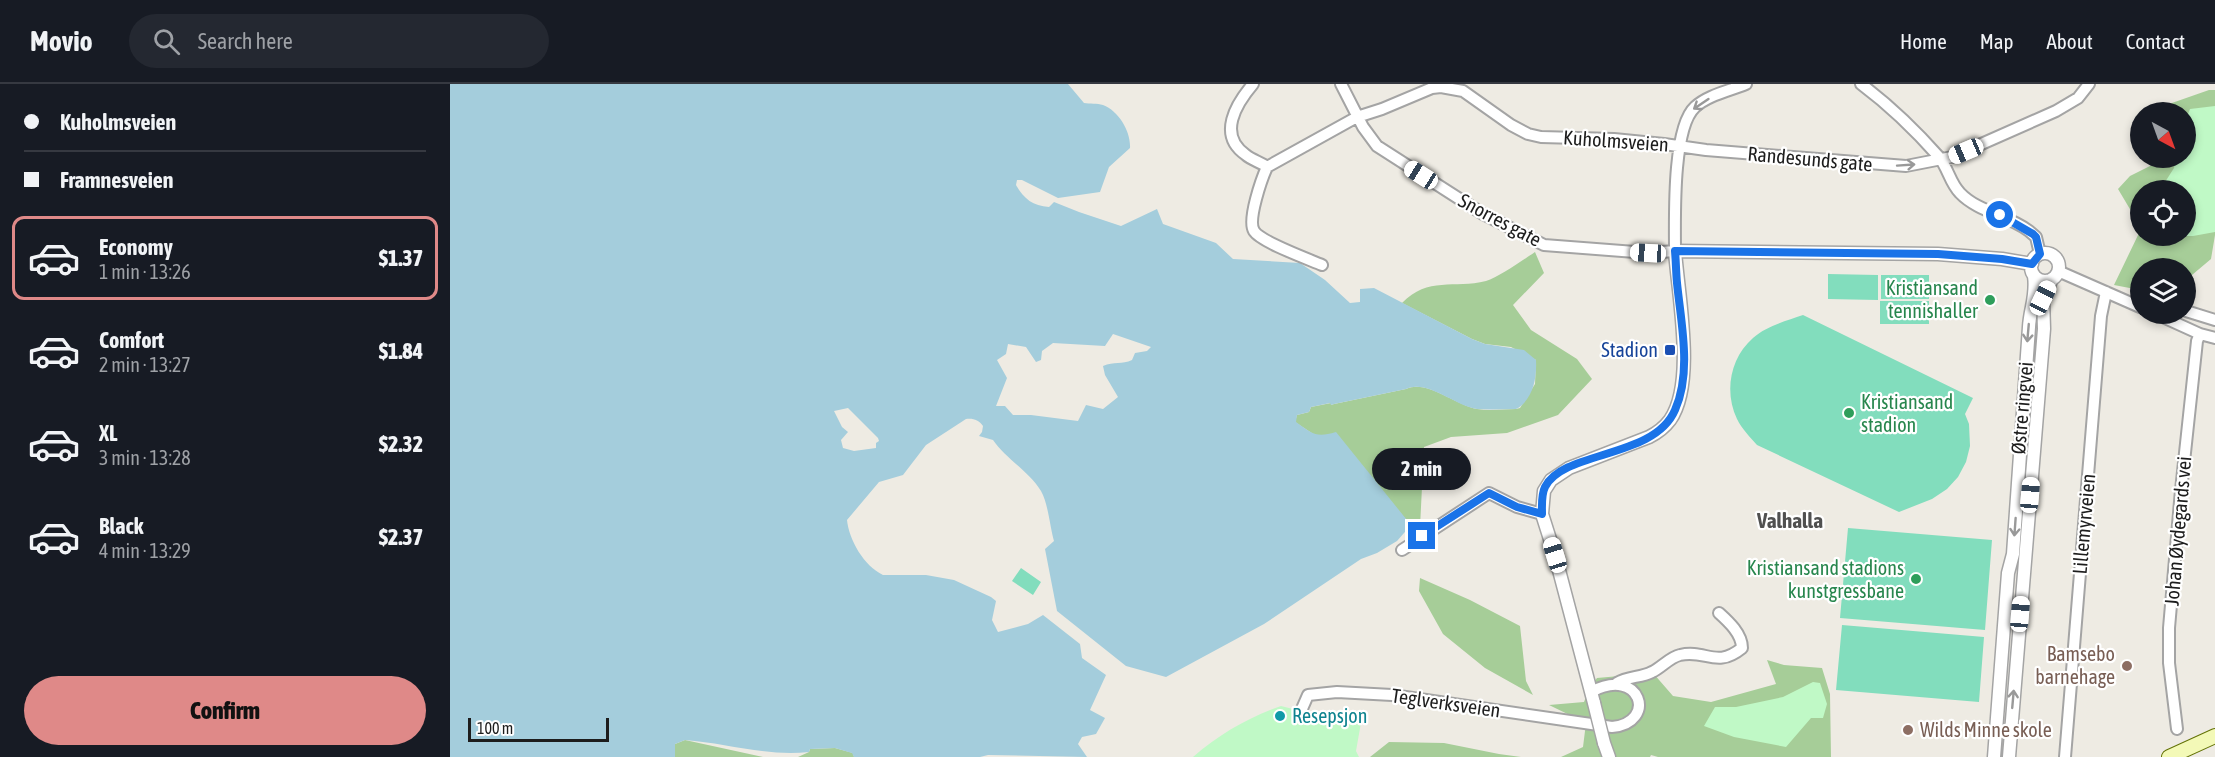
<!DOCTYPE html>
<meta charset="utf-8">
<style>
body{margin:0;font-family:"Asap Condensed",sans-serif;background:#242831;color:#f1f3f6;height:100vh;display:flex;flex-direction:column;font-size:22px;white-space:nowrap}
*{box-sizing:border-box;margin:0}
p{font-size:20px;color:#9ea1a6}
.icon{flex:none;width:33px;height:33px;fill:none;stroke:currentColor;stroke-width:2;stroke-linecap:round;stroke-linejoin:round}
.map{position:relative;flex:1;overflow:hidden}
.drawer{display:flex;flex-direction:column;background:#171b24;width:450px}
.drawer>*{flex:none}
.guide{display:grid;align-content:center;height:132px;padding:0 24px;background:#171b24}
.needle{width:39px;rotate:139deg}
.buttons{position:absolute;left:1680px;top:18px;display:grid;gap:12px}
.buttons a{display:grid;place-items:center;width:66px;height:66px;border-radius:50%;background:#171b24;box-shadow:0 3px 9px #0003;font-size:30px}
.scale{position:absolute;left:18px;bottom:15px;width:141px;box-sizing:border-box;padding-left:6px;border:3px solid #1d1d1d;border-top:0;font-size:16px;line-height:21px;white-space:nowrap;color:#1d1d1d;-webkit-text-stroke:4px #fff;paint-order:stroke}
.end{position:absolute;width:27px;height:27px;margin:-14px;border:8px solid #1a73e8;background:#fff;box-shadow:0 0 0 3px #fff}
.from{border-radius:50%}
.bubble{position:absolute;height:42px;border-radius:21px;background:#171b24;box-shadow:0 3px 9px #0003;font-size:20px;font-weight:800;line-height:42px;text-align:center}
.car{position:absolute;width:18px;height:36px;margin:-18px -9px;border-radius:8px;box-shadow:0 0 4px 2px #0007;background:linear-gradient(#fff 24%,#345 0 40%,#fff 0 76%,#345 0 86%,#fff 0)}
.guide b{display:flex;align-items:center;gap:21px;height:57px;font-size:22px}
.guide b+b{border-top:2px solid #363941}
.guide i{width:15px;height:15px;background:#f1f3f6}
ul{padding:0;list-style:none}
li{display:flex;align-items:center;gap:18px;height:84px;margin:0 12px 9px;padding:0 12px;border:3px solid transparent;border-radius:12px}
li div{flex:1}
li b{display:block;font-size:22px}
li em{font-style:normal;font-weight:800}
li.current{border-color:#df8988}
li>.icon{width:54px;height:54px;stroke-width:1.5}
.action{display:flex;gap:12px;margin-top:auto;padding:12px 24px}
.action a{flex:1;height:69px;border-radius:36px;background:#df8988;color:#111;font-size:24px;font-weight:800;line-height:69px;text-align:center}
header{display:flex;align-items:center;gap:36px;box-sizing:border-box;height:84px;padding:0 30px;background:#171b24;border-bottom:2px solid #363941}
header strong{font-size:28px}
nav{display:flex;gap:33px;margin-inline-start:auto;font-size:21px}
.search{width:420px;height:54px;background:#242831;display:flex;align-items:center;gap:15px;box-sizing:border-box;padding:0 21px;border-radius:33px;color:#9ea1a6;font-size:22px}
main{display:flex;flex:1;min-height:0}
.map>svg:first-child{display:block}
.forest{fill:#a6cd98}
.park{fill:#c0f9c6}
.pitch{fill:#82ddbd}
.water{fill:#a4cddc;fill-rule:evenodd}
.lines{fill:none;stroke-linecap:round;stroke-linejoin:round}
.minor-casing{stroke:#a4a4a4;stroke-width:14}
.tertiary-casing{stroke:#a4a4a4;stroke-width:15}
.secondary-casing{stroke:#647306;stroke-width:16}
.minor{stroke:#fff;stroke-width:10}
.tertiary{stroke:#fff;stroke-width:12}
.secondary{stroke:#f3f9b7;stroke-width:14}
.tertiary-bridge-casing{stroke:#a4a4a4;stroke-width:15;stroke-linecap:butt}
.tertiary-bridge{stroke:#fff;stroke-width:12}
.oneway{stroke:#999}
.route{stroke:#1a73e8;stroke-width:8}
.leisure-dot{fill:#2e9e5b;stroke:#fff;stroke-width:2}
.transit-dot{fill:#1a4fb4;stroke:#fff;stroke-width:2}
.education-dot{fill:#8d6e63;stroke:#fff;stroke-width:2}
.culture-dot{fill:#0f9aa8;stroke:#fff;stroke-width:2}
.labels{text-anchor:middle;stroke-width:4.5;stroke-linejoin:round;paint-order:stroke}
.street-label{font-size:20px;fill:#1d1d1d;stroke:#fff}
.leisure-label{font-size:20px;fill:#27864d;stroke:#fff;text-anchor:end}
.transit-label{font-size:20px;fill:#164399;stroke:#fff;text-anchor:end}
.education-label{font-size:20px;fill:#785e54;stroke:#fff;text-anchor:end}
.culture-label{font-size:20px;fill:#0d838f;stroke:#fff;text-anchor:start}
.neighbourhood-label{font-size:21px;font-weight:bold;fill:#505050;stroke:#fff}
</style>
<header>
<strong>Movio</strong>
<div class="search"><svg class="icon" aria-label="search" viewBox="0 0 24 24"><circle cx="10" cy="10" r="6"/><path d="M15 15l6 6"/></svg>Search here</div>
<nav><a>Home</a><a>Map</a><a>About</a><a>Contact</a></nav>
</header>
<main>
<section class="drawer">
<div class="guide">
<b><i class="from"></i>Kuholmsveien</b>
<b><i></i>Framnesveien</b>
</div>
<ul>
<li class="current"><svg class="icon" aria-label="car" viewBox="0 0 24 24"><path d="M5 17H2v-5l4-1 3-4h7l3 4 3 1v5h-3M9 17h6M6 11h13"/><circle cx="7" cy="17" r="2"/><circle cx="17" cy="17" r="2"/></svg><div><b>Economy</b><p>1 min · 13:26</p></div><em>$1.37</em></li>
<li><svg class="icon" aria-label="car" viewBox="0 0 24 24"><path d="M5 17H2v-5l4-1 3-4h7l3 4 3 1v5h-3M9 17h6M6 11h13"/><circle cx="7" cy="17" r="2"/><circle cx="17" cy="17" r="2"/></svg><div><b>Comfort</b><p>2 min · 13:27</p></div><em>$1.84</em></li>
<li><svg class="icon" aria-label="car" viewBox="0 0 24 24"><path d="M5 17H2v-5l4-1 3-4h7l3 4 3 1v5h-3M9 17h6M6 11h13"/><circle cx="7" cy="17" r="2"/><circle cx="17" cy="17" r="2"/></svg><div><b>XL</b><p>3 min · 13:28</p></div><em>$2.32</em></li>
<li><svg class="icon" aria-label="car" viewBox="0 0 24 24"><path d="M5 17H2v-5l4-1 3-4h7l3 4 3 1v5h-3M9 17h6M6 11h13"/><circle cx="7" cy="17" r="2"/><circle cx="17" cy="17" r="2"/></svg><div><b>Black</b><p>4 min · 13:29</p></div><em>$2.37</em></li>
</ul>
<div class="action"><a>Confirm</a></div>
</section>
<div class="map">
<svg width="1765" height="673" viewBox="0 0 1765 673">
<rect width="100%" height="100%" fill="#eeebe3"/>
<path class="forest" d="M1759,6H1765V151L1761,175L1736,196V184H1690V206L1664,201L1690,147V152H1736V106H1690V142L1668,105L1680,92L1716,74H1736V28H1720L1719,20Z
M1085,168L1094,189L1063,221L1081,246L1127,275L1142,295L1108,331L1057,349L1001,353L974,363L970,443L960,441L873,352H866L845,338L847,331L859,328L861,323L881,319V321L884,320L956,305C977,295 1005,321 1027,325C1040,327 1053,325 1066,325L1070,324L1085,300L1086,276L1061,263L1035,260L1022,255L952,219C978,192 1004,205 1036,197C1049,193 1073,176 1085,168Z
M970,494L1020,516L1070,542L1076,597L1083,611L1035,584L993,550L969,507Z
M1317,576L1334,581L1372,584L1380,610L1381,673H1208L1201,671L1200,673H1111L1133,663L1136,639L1099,621L1134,618L1139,605L1147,594L1203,589L1223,612L1261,618L1326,600Z
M235,656L313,673H225V660Z
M939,658L994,659L1049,670L1071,673H920Z
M385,664L403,669L404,673H348L359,668L360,665Z"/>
<path class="park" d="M1765,22V148L1743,152H1719H1736V106H1710L1724,84L1726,74H1736V35L1740,25Z
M1363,598L1370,599L1377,620L1373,634H1361L1336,663L1284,653L1254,642L1265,623H1286L1333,613Z
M831,622L851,627L912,633L906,667L909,673H743C770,650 797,634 831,622Z"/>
<path class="pitch" d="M1378,190L1428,191V216L1378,215Z
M1431,191H1479V215H1431Z
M1430,217H1479V240H1430Z
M1353,231L1523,314L1515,330L1519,340L1520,362L1516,378L1508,393L1497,405L1482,415L1449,428L1307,361C1300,353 1292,345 1287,335C1274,308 1280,274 1303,254C1316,242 1336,237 1353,231Z
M1398,444L1542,456L1535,546L1390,534Z
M571,484L591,498L583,511L562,497Z
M1392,541L1534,553L1529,618L1386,606Z"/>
<path class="water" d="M0,0H618L634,19C640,20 647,19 653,21C669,27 681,48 680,64L659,83L650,108L608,114L572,96H567L566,101C574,115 583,122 599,123L604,118L629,128L671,142L707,125L713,140L766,159L783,175L850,179L875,196L900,219L910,218V205L924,204L1022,255L1035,260L1074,266L1086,276C1087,294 1083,316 1066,325C1053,325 1040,326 1027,325C1005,322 977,295 956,305L884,320L881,321L880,319L861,323L859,328L847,331L846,338C863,350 866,354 886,348L961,441L947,457L927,469L911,475L814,540L716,593L676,582L607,527L595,465L604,457C600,443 598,419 591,407C579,387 556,375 543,356L529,352L532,348L533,342C529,336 523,334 516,335L476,361L453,391L429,398L397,436C399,456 414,482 433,491H476L504,496L541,513L546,517L542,536L548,548L578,540L593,531L630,560L632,574L656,591L640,626L655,634L646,650L632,653L628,660L637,673L538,671L530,673H404L402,669L385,664L360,665L359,668C318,673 276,659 235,656L225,660V673H0ZM663,250L701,263L697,267L685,269L682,276C672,281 664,277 653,282L655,291L668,313L653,325L636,321L628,337L581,331H563L555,322H546L557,294L547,276L556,270L558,260L576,263L586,278L591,276L592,267L603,259L655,262ZM398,324L428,354L429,357L426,359V364L404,367L393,364L391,356L398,348L392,343L384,327Z"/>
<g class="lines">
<g class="minor-casing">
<path id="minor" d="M803,0C786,20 767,51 796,71C802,76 810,78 817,83
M891,0L913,43L927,62L1033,130L1094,161L1198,169L1225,167C1225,136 1222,44 1245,23C1258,11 1279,7 1296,0
M1411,0C1439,21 1466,47 1489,73C1498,84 1500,99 1510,109C1528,128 1558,131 1579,147L1586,153L1590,170
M872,181C858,175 811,158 804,147C797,136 812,94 817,83L907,33L932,25L982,4L991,3L1013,7L1061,41L1078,50L1091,53L1164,55L1214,60L1256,66L1456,82L1502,73L1606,27L1628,14L1639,0
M1608,187L1690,223
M1736,227L1765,236
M1706,230L1750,250L1765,254
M952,466L1039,409L1067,423L1092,430
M1167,599C1178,592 1191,594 1202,588C1211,584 1220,573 1230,571C1256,565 1266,585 1292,564C1292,550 1279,538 1269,529
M851,627L858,611L887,608L942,611L1162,643C1208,639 1191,581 1141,608
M1727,645L1719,579V544L1731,406L1747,257L1750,250
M1615,673L1651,232L1656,208"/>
</g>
<g class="tertiary-casing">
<path id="tertiary" d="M1581 183a14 14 0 1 1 28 0a14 14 0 1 1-28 0Z
M1144,619L1105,471L1092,430L1094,407L1101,396L1119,384L1199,353C1207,349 1214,344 1220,336C1246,299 1228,211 1225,167L1488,170L1552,175L1582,180
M1154,659L1159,673
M1544,673L1558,489L1563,470L1579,243C1580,224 1587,212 1584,192
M1559,673L1594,245L1593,214L1602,195"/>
</g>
<g class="secondary-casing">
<path id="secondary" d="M1719,673L1765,652"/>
</g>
<use href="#minor" class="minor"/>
<use href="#tertiary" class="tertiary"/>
<use href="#secondary" class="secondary"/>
<g class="tertiary-bridge-casing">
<path id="tertiary-bridge" d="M1144,619L1154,659"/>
</g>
<use href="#tertiary-bridge" class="tertiary-bridge"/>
</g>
<defs><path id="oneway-shaft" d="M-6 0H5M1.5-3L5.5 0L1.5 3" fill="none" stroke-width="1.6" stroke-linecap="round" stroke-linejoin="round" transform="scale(1.5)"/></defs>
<g class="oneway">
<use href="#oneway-shaft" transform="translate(1251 20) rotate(146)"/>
<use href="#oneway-shaft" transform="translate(1456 81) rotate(-4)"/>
<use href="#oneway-shaft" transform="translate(1578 249) rotate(95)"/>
<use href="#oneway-shaft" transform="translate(1565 443) rotate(94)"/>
<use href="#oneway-shaft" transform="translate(1563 615) rotate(-85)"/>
</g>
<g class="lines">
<path class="route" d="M972,452L1039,409L1067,423L1092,430C1092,422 1091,411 1095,403C1114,366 1204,375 1225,326C1242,288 1231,239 1227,199C1226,189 1226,178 1225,167L1488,170L1552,175L1582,180L1590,170L1586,153L1583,150L1550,131"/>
</g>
<g class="leisure-dot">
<circle cx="1540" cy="216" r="6"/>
<circle cx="1399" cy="329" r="6"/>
<circle cx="1466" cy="495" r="6"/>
</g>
<rect class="transit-dot" x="1214" y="260" width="12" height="12" rx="3"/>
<g class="education-dot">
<circle cx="1677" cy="582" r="6"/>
<circle cx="1458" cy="646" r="6"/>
</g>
<circle class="culture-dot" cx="830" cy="632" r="6"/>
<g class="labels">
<g class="street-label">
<text transform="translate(1166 57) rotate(4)" y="7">Kuholmsveien</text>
<text transform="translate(1360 75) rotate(5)" y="7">Randesunds gate</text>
<text transform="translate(1050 136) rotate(28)" y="7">Snorres gate</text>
<text transform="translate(1572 324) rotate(-85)" y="7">Østre ringvei</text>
<text transform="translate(1634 440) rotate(-85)" y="7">Lillemyrveien</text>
<text transform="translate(1728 447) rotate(-85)" y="7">Johan Øydegards vei</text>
<text transform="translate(996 619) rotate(8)" y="7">Teglverksveien</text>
</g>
<g class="leisure-label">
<text x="1528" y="211">Kristiansand<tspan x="1528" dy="23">tennishaller</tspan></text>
<text x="1411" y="325" text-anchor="start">Kristiansand<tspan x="1411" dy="23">stadion</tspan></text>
<text x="1454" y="491">Kristiansand stadions<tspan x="1454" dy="23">kunstgressbane</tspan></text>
</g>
<g class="transit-label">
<text x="1208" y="273">Stadion</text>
</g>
<g class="education-label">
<text x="1665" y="577">Bamsebo<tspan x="1665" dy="23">barnehage</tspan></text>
<text x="1470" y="653" text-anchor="start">Wilds Minne skole</text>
</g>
<g class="culture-label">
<text x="842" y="639">Resepsjon</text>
</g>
<g class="neighbourhood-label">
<text x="1340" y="444">Valhalla</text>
</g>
</g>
</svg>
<div class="buttons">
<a><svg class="needle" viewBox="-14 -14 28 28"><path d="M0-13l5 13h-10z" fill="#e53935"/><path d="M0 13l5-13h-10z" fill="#9ea1a6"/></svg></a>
<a><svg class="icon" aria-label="locate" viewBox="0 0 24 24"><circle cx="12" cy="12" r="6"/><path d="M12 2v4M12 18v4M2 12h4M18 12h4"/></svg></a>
<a><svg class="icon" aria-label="layers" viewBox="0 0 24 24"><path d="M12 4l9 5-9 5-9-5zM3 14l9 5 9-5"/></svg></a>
</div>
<div class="scale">100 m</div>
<i class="end from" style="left:1550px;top:131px"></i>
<i class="end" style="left:972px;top:452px"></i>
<div class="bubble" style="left:922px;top:364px;width:99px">2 min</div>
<i class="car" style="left:1516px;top:67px;rotate:247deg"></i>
<i class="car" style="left:971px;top:91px;rotate:302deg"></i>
<i class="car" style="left:1198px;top:169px;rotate:273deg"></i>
<i class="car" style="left:1593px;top:214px;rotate:26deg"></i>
<i class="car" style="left:1580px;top:411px;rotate:5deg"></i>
<i class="car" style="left:1105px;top:471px;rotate:343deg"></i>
<i class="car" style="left:1570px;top:530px;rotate:5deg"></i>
</div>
</main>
